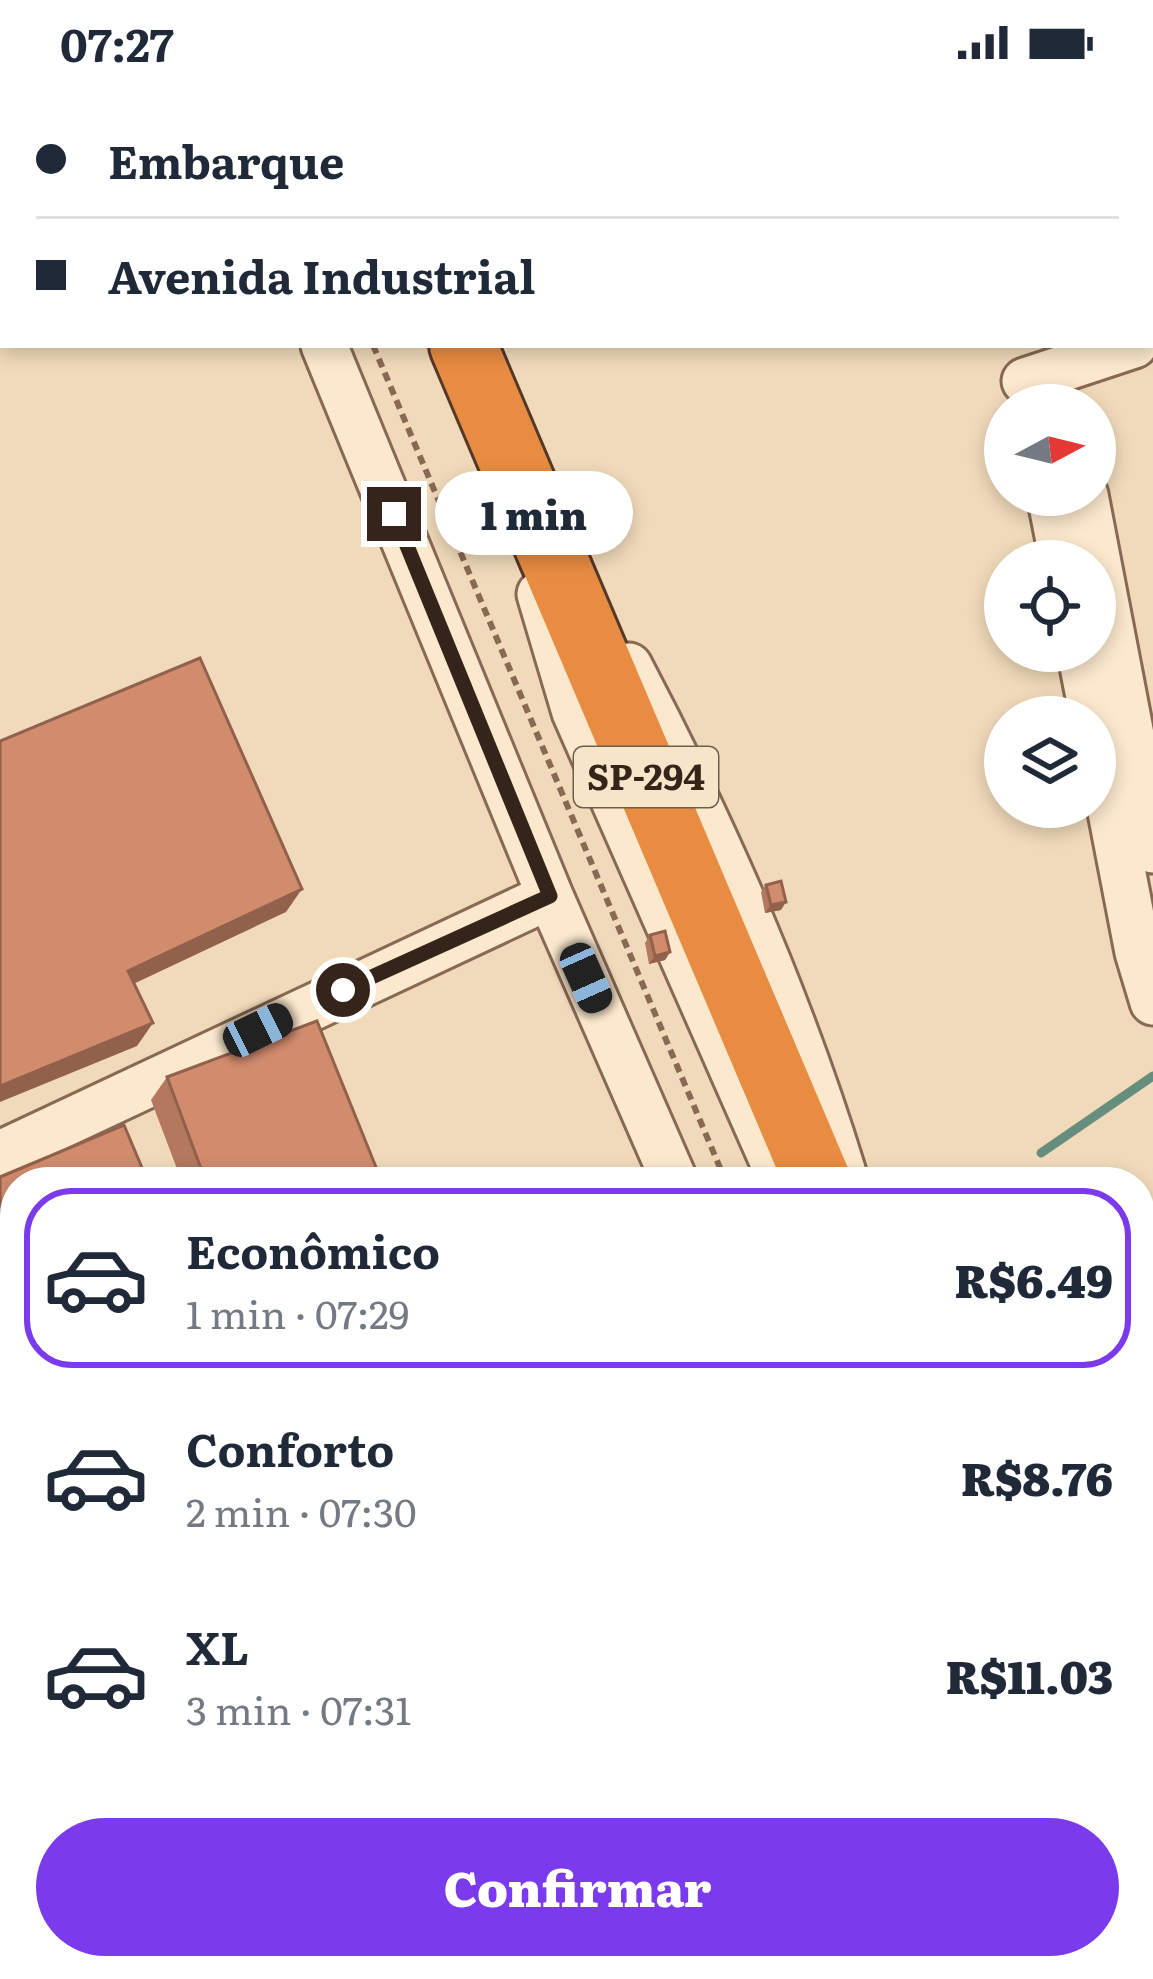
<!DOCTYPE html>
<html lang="pt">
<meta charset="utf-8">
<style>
body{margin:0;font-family:Literata,serif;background:#f6f6f7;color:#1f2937;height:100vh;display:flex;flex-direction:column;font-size:45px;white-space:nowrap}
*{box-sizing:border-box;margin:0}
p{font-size:39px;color:#747a83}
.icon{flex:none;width:66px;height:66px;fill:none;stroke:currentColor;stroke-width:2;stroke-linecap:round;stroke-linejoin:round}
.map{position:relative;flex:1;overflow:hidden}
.sheet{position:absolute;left:0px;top:1083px;width:1155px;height:813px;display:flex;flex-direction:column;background:#fff;border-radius:48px 48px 0 0;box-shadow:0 6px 18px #0003}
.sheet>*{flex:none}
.hud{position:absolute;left:0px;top:0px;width:1155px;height:264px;box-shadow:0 6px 18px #0003;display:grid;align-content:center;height:264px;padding:0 36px;background:#fff}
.needle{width:78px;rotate:83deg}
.buttons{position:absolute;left:984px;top:300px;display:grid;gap:24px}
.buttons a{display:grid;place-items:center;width:132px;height:132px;border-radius:50%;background:#fff;box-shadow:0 6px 18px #0003;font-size:60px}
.end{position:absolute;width:54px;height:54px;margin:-27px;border:15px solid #352419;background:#fff;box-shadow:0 0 0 6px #fff}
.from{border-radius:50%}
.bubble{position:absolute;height:84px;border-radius:42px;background:#fff;box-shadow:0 6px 18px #0003;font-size:39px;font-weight:800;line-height:84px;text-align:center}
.car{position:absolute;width:36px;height:72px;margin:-36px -18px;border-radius:15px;box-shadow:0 0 9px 3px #0007;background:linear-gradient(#222 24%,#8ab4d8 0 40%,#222 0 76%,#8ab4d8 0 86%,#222 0)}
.hud b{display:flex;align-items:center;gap:42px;height:114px;font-size:45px}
.hud b+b{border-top:3px solid #e0e1e3}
.hud i{width:30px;height:30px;background:#1f2937}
ul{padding:21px 0 0;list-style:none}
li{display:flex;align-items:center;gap:36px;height:180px;margin:0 24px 18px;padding:0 12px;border:6px solid transparent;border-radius:48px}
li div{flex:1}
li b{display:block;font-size:45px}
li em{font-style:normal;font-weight:800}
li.active{border-color:#7c3aed}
li>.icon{width:108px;height:108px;stroke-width:1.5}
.cta{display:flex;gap:24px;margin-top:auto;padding:24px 36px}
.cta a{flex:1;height:138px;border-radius:72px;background:#7c3aed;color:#fff;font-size:48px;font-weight:800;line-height:138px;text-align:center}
.status{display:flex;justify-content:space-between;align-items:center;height:84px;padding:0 60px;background:#fff;direction:ltr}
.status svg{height:33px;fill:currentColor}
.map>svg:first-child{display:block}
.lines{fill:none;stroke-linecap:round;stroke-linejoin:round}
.stream{stroke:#668e7f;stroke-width:9}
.minor-casing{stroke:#886953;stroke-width:51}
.highway-casing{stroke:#543829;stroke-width:72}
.path{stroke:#886953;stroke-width:6;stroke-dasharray:9 6;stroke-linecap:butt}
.minor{stroke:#fbe8cd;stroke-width:45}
.highway{stroke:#e88c42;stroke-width:66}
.wall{fill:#b4785e}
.shaded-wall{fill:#92614c}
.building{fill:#d18b6d;stroke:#92614c;stroke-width:3}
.route{stroke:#352419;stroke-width:15}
.labels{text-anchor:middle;stroke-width:10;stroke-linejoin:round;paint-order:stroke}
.shield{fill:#f7e5ca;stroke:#6f5e4e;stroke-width:3}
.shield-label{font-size:36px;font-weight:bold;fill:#352419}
</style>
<div class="status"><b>07:27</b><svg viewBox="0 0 49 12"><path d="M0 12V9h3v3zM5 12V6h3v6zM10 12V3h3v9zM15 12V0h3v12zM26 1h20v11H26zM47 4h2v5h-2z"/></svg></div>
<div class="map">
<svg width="1153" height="1895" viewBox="0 0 1153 1895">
<rect width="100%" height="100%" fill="#f0daba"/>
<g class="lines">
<path class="stream" d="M1041,1069L1153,992"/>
<g class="minor-casing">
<path id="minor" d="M217,0L218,3
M897,0L898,3
M932,0L933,3
M1023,3L1032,0
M324,261L550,812L675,1098
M1025,297L1134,261
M1050,411L1063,477
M1085,411L1153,766
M540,510L575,628L782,1098
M1080,567L1093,633
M629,582C715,745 789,913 843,1089
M1095,645L1138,868L1153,918
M0,1070L550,812
M1017,1881L1023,1895"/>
</g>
<g class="highway-casing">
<path id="highway" d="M352,0L353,3
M463,261L818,1098
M1140,1785L1153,1809
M1134,1881L1139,1895"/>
</g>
<path class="path" d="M263,0L264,3
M373,261L726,1098"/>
<use href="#minor" class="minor"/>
<use href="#highway" class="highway"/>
</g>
<path class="wall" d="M766,801L781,826L765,829L761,808Z
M650,851L670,868L665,876L649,880L645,859Z
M167,993L382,1098H182L151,1016Z
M0,1093L15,1098V1231L0,1192Z
M697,1881H960L965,1895H694L691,1889Z"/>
<path class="shaded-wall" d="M73,0H99L97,3H69Z
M3,114V130L0,132V116Z
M302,805L286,828L112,910L128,887Z
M786,818L781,826L765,829L771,821Z
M670,868L665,876L649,880L655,872Z
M153,939L137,962L0,1018V1002Z
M15,1864V1881H23L0,1891V1871Z"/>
<path class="building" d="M0,0H73L70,1L71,3H3V114L0,116Z
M200,574L302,805L128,887L153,939L0,1002V657Z
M781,797L786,818L771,821L766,801Z
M665,847L670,868L655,872L650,851Z
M317,937L382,1098H206L167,993Z
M124,1041L148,1098H15V1167L0,1129V1093Z
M8,1654L15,1671V1864L0,1871V1658Z
M713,1881H960L965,1895H719Z"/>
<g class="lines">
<path class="route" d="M343,906L550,812L394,430"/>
</g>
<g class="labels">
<rect class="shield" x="574" y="663" width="144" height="60" rx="9"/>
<g class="shield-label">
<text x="646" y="706">SP-294</text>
</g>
</g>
</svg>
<div class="buttons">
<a><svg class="needle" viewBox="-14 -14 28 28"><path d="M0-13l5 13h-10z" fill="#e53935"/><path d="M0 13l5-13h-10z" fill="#747a83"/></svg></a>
<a><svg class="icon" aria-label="locate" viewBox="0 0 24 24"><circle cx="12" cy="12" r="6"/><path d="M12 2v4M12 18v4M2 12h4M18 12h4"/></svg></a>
<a><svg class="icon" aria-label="layers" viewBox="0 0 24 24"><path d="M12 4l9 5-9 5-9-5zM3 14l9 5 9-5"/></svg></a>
</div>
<i class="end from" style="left:343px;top:906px"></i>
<i class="end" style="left:394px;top:430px"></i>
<div class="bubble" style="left:435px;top:387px;width:198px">1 min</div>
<i class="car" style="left:586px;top:894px;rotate:156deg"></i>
<i class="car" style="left:258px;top:946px;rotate:64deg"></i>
<div class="hud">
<b><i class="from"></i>Embarque</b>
<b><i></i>Avenida Industrial</b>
</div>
<section class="sheet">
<ul>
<li class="active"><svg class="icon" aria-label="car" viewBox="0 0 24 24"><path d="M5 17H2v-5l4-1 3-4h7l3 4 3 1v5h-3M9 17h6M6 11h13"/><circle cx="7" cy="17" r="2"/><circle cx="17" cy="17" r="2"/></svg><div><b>Econômico</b><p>1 min · 07:29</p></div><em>R$6.49</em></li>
<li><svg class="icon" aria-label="car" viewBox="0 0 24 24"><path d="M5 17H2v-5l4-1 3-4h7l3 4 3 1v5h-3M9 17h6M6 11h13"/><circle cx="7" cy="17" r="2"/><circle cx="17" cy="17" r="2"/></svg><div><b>Conforto</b><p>2 min · 07:30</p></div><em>R$8.76</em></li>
<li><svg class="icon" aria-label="car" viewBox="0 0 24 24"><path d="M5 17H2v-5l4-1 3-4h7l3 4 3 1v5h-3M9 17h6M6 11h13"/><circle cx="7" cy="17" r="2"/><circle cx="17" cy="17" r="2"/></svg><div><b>XL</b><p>3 min · 07:31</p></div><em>R$11.03</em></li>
</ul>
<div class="cta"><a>Confirmar</a></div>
</section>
</div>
